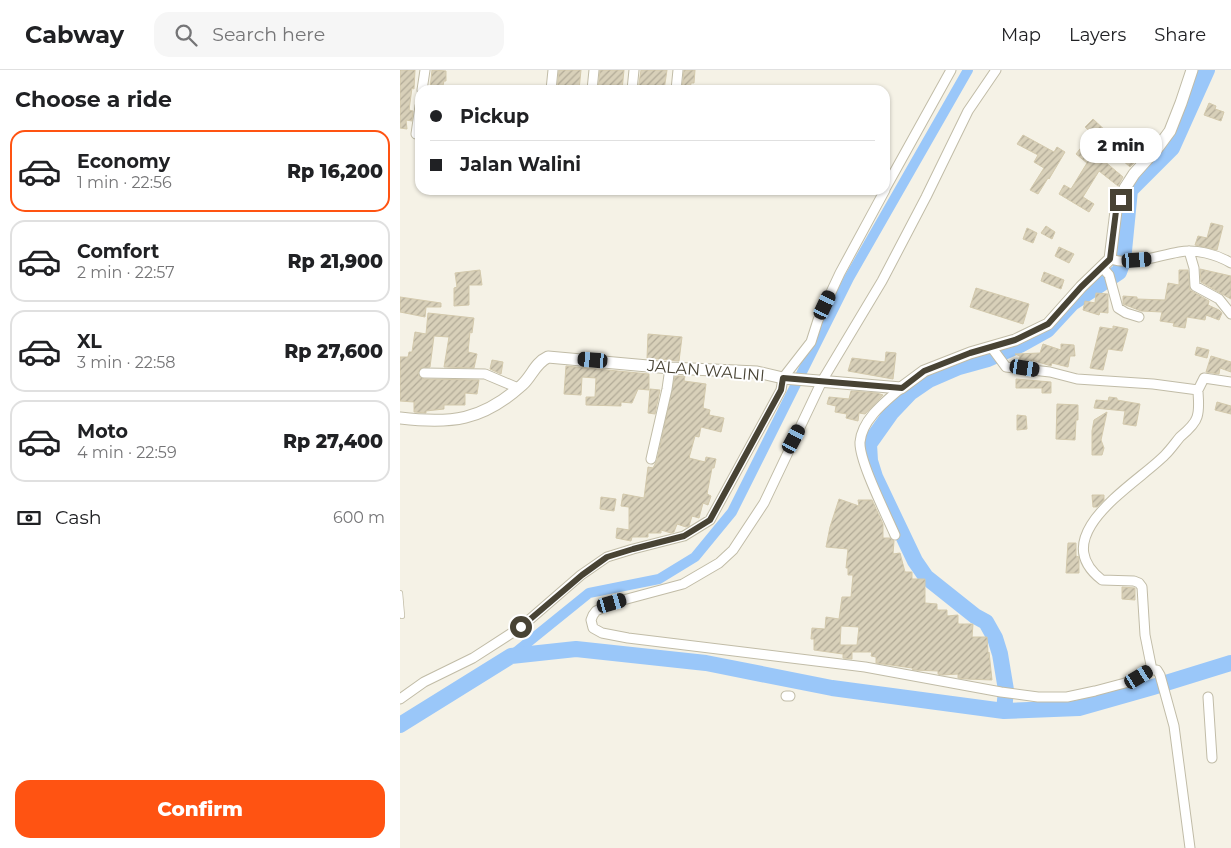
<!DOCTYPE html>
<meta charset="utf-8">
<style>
body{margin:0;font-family:Montserrat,sans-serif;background:#f6f6f6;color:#202124;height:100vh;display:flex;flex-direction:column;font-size:19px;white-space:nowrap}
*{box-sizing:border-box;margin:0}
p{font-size:16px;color:#757577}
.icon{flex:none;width:28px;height:28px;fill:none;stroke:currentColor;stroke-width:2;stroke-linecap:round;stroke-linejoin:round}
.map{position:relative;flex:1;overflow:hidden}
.details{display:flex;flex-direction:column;background:#fff;width:400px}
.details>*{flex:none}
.banner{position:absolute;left:15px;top:15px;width:475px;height:110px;border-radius:15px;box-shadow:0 1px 4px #0004;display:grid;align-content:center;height:110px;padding:0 15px;background:#fff}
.end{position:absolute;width:22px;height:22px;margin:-11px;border:6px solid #484334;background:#fff;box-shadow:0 0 0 2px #fff}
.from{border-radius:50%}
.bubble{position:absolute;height:35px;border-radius:15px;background:#fff;box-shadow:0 1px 4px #0004;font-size:16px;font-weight:800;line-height:35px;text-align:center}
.car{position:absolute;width:15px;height:30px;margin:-15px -8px;border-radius:6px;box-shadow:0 0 4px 1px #0007;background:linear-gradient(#222 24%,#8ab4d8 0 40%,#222 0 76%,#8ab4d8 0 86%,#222 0)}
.banner b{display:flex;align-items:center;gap:18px;height:48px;font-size:19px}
.banner b+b{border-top:1px solid #e0e0e0}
.banner i{width:12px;height:12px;background:#202124}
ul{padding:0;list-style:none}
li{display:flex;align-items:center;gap:15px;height:82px;margin:0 10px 8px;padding:0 5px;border:2px solid #e0e0e0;border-radius:15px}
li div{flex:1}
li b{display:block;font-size:19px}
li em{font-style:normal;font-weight:800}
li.selected{border-color:#ff5312}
li>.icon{width:45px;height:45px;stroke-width:1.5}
h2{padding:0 15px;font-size:22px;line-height:60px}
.pay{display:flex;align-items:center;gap:12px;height:55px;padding:0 15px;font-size:19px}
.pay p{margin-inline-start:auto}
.cta{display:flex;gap:10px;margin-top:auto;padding:10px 15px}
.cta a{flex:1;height:58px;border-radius:15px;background:#ff5312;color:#fff;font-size:20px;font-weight:800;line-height:58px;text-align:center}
header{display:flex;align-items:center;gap:30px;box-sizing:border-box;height:70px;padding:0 25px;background:#fff;border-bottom:1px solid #e0e0e0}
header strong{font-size:24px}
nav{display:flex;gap:28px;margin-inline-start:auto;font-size:18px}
.search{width:350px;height:45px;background:#f6f6f6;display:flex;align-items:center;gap:12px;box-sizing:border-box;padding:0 18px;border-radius:15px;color:#757577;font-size:19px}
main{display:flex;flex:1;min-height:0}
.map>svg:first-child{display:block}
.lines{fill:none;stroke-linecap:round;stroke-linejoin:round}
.canal{stroke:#9ac7f9;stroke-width:10}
.river{stroke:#9ac7f9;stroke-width:16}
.building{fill:url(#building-hatch);stroke:#d3c9ac;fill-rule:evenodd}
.service-casing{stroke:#c1bca7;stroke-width:6}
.minor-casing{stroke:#c1bca7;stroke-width:11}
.tertiary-casing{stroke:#c1bca7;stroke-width:13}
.service{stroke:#fff;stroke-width:4.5}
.minor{stroke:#fff;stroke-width:9}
.tertiary{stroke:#fff;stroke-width:11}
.route{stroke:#484334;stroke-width:6}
.labels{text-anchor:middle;stroke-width:4;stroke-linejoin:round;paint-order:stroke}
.street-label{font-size:16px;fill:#484334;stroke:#fff}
</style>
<header>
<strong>Cabway</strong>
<div class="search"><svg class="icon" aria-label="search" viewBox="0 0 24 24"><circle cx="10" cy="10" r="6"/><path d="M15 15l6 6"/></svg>Search here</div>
<nav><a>Map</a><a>Layers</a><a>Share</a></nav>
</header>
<main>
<section class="details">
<h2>Choose a ride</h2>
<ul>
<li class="selected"><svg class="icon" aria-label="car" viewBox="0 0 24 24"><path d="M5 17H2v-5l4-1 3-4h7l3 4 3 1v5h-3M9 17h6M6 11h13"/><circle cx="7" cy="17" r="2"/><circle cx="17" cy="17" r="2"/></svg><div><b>Economy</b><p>1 min · 22:56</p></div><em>Rp 16,200</em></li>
<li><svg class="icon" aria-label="car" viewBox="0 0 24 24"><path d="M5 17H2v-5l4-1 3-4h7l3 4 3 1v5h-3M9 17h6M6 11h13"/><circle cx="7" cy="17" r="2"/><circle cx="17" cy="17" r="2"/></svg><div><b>Comfort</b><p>2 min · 22:57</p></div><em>Rp 21,900</em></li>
<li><svg class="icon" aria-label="car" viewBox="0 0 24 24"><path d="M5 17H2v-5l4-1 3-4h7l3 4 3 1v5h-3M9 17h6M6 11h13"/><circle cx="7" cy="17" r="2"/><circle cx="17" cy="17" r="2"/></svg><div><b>XL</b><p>3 min · 22:58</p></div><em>Rp 27,600</em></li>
<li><svg class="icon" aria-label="car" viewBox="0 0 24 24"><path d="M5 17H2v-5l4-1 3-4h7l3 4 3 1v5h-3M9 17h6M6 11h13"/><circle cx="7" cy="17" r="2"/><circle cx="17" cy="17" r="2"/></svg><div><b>Moto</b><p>4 min · 22:59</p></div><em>Rp 27,400</em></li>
</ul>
<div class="pay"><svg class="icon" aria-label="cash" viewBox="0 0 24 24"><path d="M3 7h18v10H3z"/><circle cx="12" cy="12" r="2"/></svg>Cash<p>600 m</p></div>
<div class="cta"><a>Confirm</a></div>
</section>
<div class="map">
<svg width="831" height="778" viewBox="0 0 831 778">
<defs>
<pattern id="building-hatch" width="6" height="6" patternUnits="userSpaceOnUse" patternTransform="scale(1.25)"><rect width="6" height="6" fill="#d8d0b9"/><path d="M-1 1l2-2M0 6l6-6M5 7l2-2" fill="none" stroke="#b1aa97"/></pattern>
</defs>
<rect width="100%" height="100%" fill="#f5f2e6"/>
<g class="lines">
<path class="canal" d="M111,586L189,523L259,509L295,487L332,442L449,208L568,0"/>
<path class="river" d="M604,641L679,638L753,617L831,593
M0,655L111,586L176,579L306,593L432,618L604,641L606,620L600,584L595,568L586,552L575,546L526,507L515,491L475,407L470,391L469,374L491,343L510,323L529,310L559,297L588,289L620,275L647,260L672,233L719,202L723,191L730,120L772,78L807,0"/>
</g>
<path class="building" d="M0,0H15L14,19L12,18L9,40L13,41L12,51L6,50L7,59L0,58Z
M32,0L46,1V11H44L42,20L30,19Z
M159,0H181L179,20H157Z
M200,0H224L222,20H198Z
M241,0H267L264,20H238Z
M284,0H295L294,13H291L290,20H282Z
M809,33L816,36L815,39L824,42L821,51L804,45Z
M693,49L723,77L720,80L735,92L730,97L685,57Z
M623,65L654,82L657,77L665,82L649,109L648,108L638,124L630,120L644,98L634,92L638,85L617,74Z
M684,74L723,107L718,116L699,101L683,127L694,134L689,142L659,124L664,115L671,119L687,93L676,84Z
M811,153L823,156L817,180L795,175L798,166L807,168Z
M646,156L655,162L652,169L641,163Z
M627,158L637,163L633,173L623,169Z
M659,177L674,184L669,193L655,186Z
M800,199L831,206V229L801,212Z
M80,200L82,215H69V235L54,236V218L57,217L55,203Z
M779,200H788L790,220L809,231L808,235L819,240L822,243L819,250L806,245L805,250L787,247L785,258L773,256L774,253L760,251L762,242L741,241L723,234V226L737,227V229L765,230L768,213L779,215Z
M644,202L664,210L661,219L641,211Z
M576,218L629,234L623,254L570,237Z
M696,223L708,224V243L700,242L699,245L683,240L685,231L695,233Z
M0,227L41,233V237H26L25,247L0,242Z
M28,243L74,248L72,263L70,262L68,282L77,284L74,298L44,297L49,267L34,266L30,297L21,298L18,302L19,306L24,309L79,310L77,324L65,323V335H44V339L26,341V343L14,342V332L0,331V287H8L9,282H12L15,262L26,264Z
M713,256L728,259L722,281L708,279L703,300L690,298L700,257L713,259Z
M248,264L282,267L279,291L247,288Z
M643,274L661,280V274L674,275L675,286H670L668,297L652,293L651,296L648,295L632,290L633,294L619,292L620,286L615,284L640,283Z
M797,277L809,280L807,288L795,285Z
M486,282L496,283L493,309L448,301L452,288L485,292Z
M811,286L831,292V302L820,298L819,304L806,302Z
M92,290L103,292L101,304L90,299Z
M166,296L249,304V320L238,319L232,333L221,332V336L186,335V327H195L196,308L182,307L181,325L164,324Z
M275,306H285L284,311L306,314L303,338L310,340L309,345L324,348L321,362L301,357L299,367L295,366L289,388L305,392L306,387L316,389L314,398H312L307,424L311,426L308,435L303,433L299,448L292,446L289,456L286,457L277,454L274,462L271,463L261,460V463H248V467H232L231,471L216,468L217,458L229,460V437L221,436L223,424L244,428L248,397L253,398L257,390Z
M616,309L651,312V323H642V318H616Z
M250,319L260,320L255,344L248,343Z
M451,321L477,323L483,325L465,344L459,343L458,351L446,348L447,344L435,342L436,336L427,334L429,327L449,329Z
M709,327L717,328V330L740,334L736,356L723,354L725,341L694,338L696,330L708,331Z
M817,332L831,336V344L815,340Z
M657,334L678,335V350H676L675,370L656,369Z
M707,342L701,370L704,378L702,385H692V361L694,350Z
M617,345L626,346L627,359L617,360Z
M692,425H704V430L697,437H693Z
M201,427L216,429L214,441L200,439Z
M439,429L459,436L458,430H472L483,454V468H490L494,471L493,484L500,483L505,502H512V509H525V533L537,534V540H547V546L558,545V554H573L572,567H587L588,583L589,582L592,610L566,609L558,608V604L542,605L538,604V601L513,600L512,598L476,593V587L471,586L472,582H452V589L443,588V584L414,580V569H411L412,558L425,559L426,547L439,549L442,527H451L453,505H448V498H446L448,479L426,477L430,457ZM441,556L459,557L457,575H440Z
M668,473H676V486L679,487V503H666Z
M722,517L735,518V530L722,529Z"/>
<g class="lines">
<g class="service-casing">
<path id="service" d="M0,523L2,546"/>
</g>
<g class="minor-casing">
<path id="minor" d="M596,0L568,41L526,127L482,211L422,311L364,433L333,480L319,493L283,514L212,533L196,541L193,545L191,550L193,558L202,563L228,568L465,597L601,622L638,627H667L695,621L725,613L752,600H757L760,605L774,656L790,778
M22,20L25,0
M151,20L153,0
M192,20L194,0
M232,20L234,0
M276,20L278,0
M16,64L20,36
M485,119L551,0
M789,181L794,198L795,216L819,229L831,244
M710,189C733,196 756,186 779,182C796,179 816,184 831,193
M702,197L709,205L718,238L726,243L739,247
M592,278L606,297L650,302L677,309L753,314L798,320L804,308L831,312
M24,303L85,304L118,318
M251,389L267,319L270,298
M495,465C486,444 459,391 460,372C462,349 486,331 501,318
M752,600L745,565L742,517L739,513L734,511L702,510C644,465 738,413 765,385C771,379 775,373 780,367C786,362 795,354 797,347C800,338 798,328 798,320
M386,626H390
M808,627L812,688
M0,629L24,612L73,588L121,557L181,505L207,487L233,479L284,466L310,450L381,320L383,308L411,272L418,250L440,203L485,120"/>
</g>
<g class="tertiary-casing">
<path id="tertiary" d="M0,348C51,354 82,351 122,315C132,306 135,293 148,287L270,298L357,302L383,308L501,318L524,301L570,283L615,270L648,254L681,217L710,189L716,141L725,118L734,104L759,76L770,61L781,33L792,0"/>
</g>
<use href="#service" class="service"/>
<use href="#minor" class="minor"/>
<use href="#tertiary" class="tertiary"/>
</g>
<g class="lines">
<path class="route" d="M121,557L182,505L207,487L233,479L284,466L310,450L381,320L383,308L502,318L524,301L570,283L615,270L648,254L681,217L710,189L716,141L721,130"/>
</g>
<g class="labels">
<g class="street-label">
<text transform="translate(306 300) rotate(5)" y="6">JALAN WALINI</text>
</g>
</g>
</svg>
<i class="end from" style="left:121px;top:557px"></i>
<i class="end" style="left:721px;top:130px"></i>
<div class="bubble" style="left:680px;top:58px;width:82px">2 min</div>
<i class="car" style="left:737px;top:190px;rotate:86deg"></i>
<i class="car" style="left:425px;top:235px;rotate:25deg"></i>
<i class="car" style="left:193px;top:290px;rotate:275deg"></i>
<i class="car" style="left:625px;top:298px;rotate:99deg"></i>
<i class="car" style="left:394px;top:369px;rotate:28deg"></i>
<i class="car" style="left:212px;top:533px;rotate:74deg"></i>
<i class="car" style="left:739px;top:607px;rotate:59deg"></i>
<div class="banner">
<b><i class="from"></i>Pickup</b>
<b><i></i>Jalan Walini</b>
</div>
</div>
</main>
